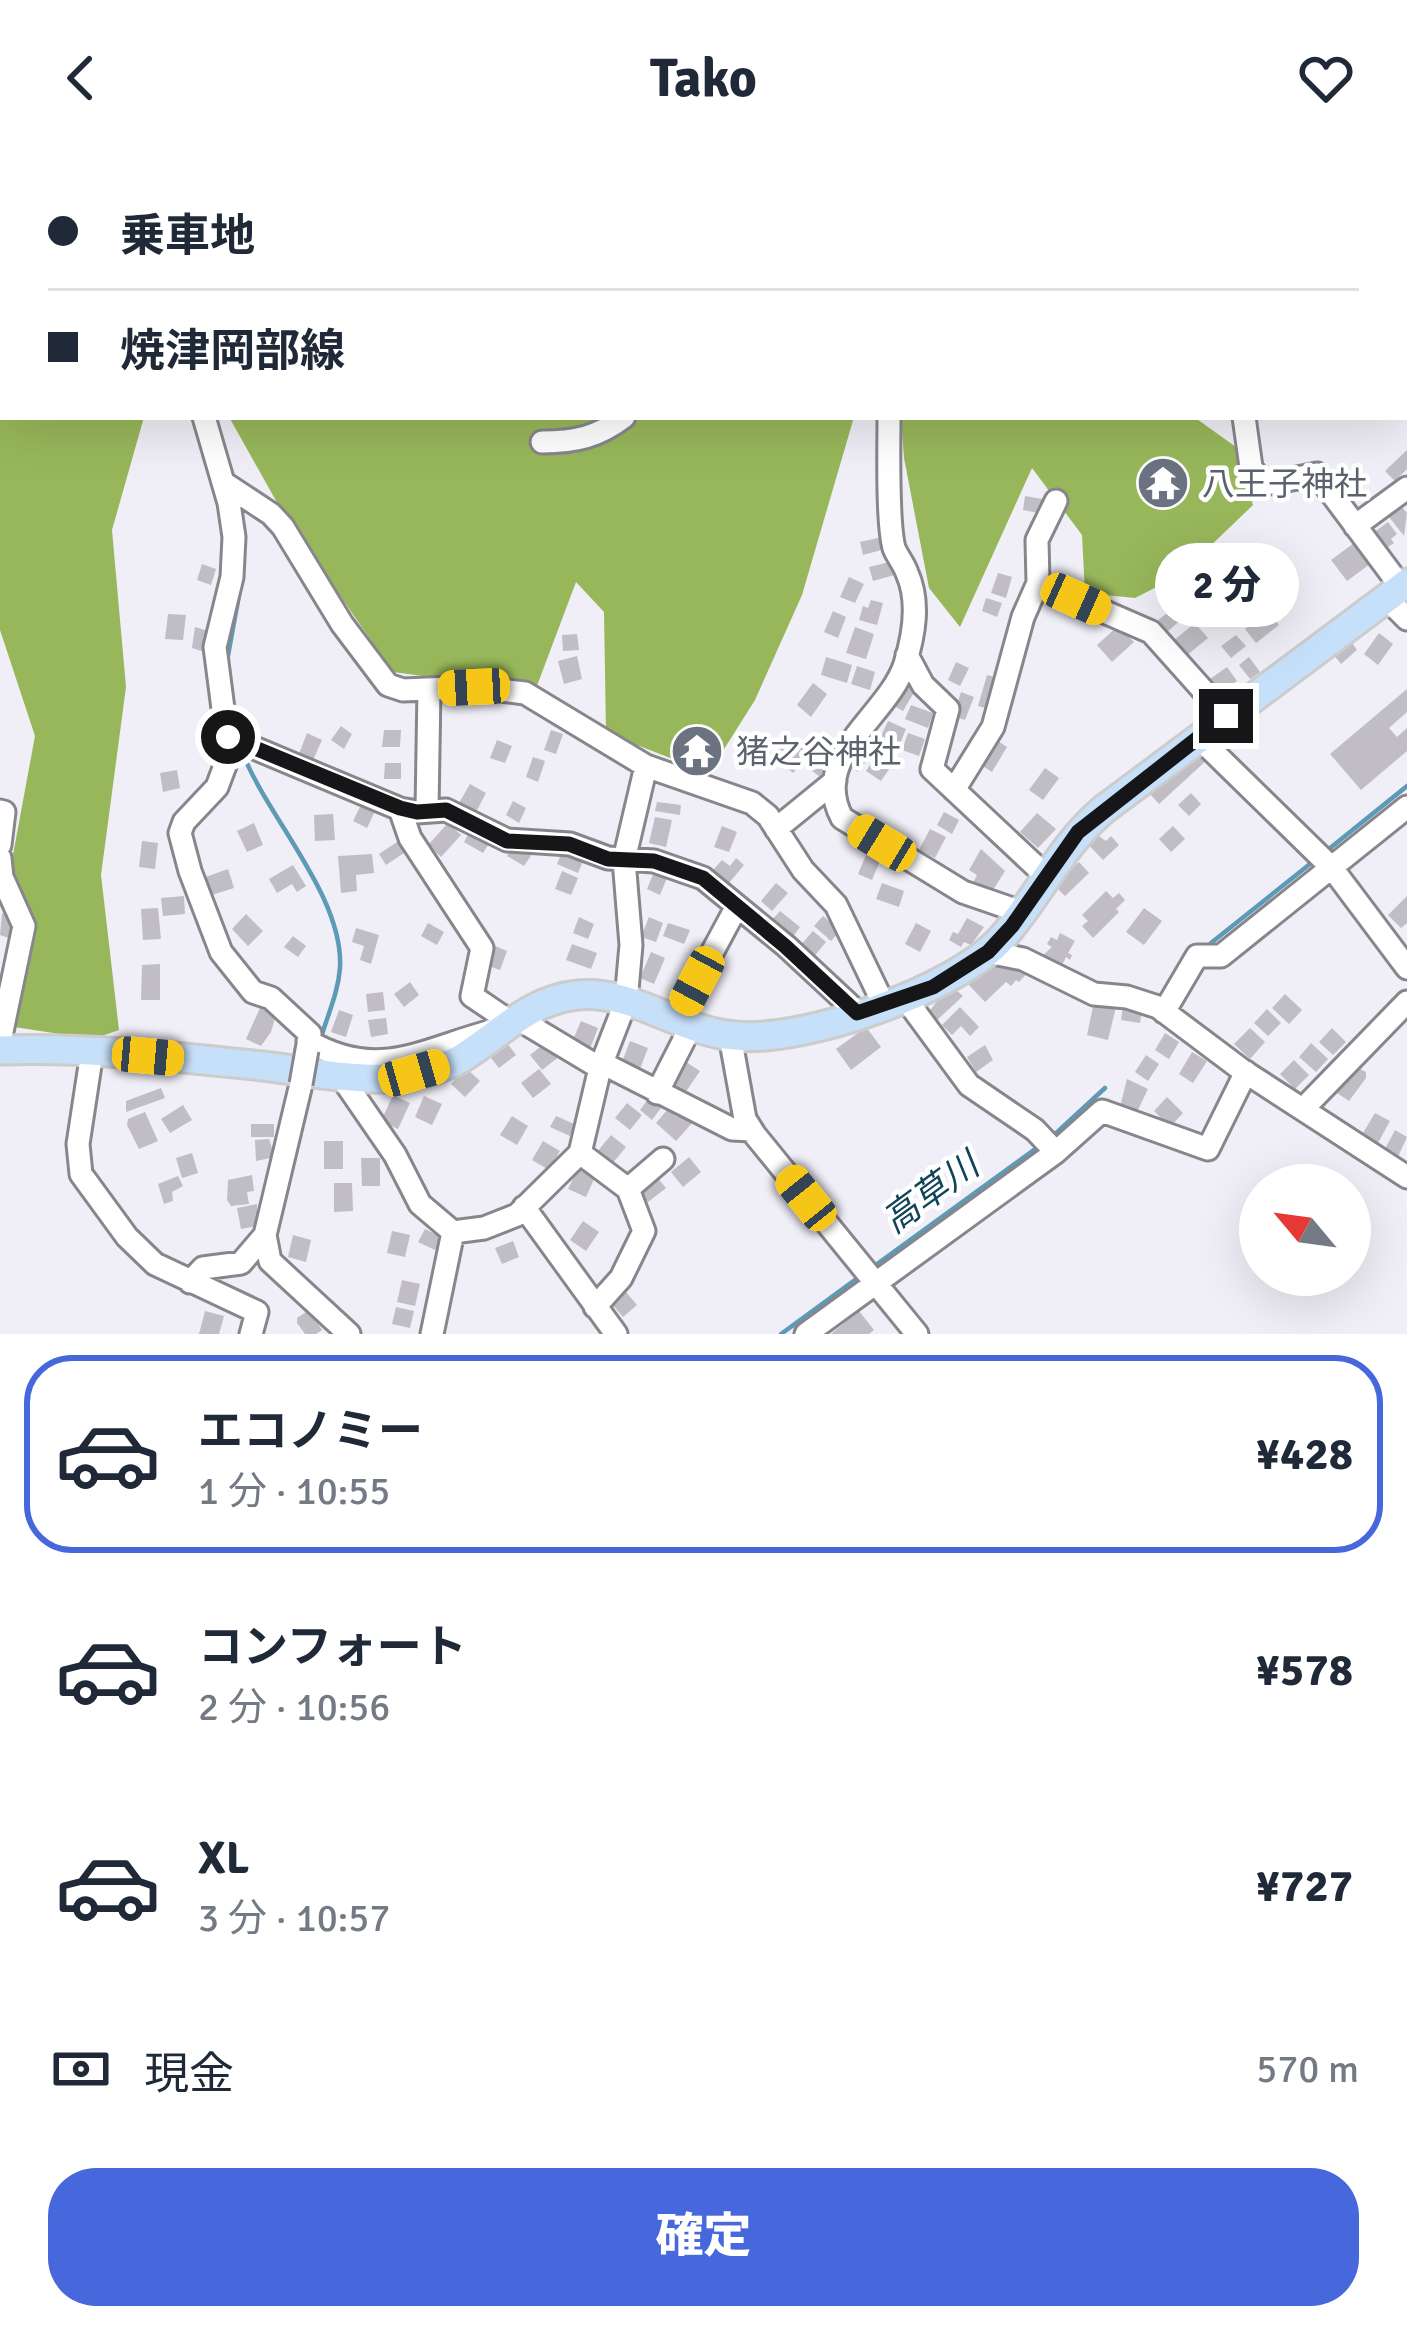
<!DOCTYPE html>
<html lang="ja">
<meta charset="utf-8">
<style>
body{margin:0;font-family:Signika,"Noto Sans JP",sans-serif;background:#f2f2f3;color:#1f2937;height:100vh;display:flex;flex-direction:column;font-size:45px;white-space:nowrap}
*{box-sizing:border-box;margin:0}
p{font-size:39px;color:#747a83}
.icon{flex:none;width:66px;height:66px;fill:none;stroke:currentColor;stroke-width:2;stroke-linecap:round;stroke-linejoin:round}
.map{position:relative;height:1178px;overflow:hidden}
.details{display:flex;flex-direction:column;background:#fff;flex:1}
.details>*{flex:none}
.banner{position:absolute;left:0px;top:0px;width:1407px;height:264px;box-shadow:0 12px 48px #0002;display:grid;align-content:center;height:264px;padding:0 48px;background:#fff}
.needle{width:78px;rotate:299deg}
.fabs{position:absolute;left:1239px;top:1008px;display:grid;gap:24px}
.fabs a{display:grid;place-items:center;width:132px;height:132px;border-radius:50%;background:#fff;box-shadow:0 12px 48px #0002;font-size:60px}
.end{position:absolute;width:54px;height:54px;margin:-27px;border:15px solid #161618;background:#fff;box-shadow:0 0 0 6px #fff}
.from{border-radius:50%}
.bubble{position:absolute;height:84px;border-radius:42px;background:#fff;box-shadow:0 12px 48px #0002;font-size:39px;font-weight:800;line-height:84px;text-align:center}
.car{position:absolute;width:36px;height:72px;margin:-36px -18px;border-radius:15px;box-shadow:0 0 9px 3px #0007;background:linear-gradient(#f5c518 24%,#345 0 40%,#f5c518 0 76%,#345 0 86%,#f5c518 0)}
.banner b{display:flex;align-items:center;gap:42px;height:114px;font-size:45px}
.banner b+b{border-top:3px solid #e0e1e3}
.banner i{width:30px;height:30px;background:#1f2937}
ul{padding:21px 0 0;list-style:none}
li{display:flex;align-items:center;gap:36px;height:198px;margin:0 24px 18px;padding:0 24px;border:6px solid transparent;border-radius:48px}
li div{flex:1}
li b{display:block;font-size:45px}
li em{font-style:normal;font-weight:800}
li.active{border-color:#4768dc}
li>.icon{width:108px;height:108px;stroke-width:1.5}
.pay{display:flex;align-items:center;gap:30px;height:132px;padding:0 48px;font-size:45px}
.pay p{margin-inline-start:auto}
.button{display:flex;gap:24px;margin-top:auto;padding:24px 48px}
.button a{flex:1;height:138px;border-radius:48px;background:#4768dc;color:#fff;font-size:48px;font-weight:800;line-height:138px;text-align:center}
header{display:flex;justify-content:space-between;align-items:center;height:156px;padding:0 48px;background:#fff;font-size:54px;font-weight:800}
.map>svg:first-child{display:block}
.forest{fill:#98b75a}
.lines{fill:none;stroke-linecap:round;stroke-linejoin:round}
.stream{stroke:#5c9ab6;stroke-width:4.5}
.building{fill:#c0bdc5}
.minor-casing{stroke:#88868d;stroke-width:27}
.major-casing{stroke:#ccc;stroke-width:33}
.minor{stroke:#fff;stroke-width:21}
.major{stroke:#c7e0f9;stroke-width:27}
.minor-bridge-casing{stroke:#88868d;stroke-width:27;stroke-linecap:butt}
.minor-bridge{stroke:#fff;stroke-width:21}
.route{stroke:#161618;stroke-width:15}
.labels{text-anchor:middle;stroke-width:9;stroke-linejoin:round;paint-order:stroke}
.worship-label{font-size:33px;fill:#5b616d;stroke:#fff;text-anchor:start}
.water-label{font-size:36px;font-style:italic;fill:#104558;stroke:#fff}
</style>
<header><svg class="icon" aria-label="back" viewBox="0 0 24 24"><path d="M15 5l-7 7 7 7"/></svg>Tako<svg class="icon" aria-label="heart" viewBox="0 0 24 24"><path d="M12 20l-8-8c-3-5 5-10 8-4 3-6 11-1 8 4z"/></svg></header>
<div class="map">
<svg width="1407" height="1178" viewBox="0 0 1407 1178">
<rect width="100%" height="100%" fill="#f0eef6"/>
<path class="forest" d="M0,0H1407V246L1404,3H3V261H144L112,374L126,531L101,719L119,874L93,883L14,871L32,768L10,715L35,580L0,474Z
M229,261H854L802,439L755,544L709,617L606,577L604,456L576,426L535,535L393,516L284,359Z
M901,261H1194L1236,291L1253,349L1180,419L1135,442L1085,437L1082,379L1032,312L960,471L929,432L904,302Z"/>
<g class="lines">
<path class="stream" d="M227,505L241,428
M233,551L238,575
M243,598C268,662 344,741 340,812C338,838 327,860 320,885
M1324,697L1407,630
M1211,787L1315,704
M1053,980L1105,932
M275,1083L310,937
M873,1111L1038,991
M781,1178L859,1121"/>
</g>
<path class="building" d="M1407,294V313L1395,325L1385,315Z
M1150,315L1174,323L1165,340L1145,324Z
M1025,340L1042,343L1039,357L1023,354Z
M1402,351L1407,357L1404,380L1389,361Z
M1388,366L1397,378L1391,383L1394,387L1385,393L1373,377Z
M882,381L885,393L863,399L860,386Z
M1354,387L1370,408L1347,425L1331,404Z
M894,405L898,418L873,425L869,411Z
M1224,405L1235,418L1220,431L1209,418Z
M202,408L216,413L211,429L197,424Z
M998,417L1012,421L1006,442L991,437Z
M849,421L864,428L855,447L840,441Z
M1249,431L1263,445L1237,461L1228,449Z
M986,442L1002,447L997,461L982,455Z
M871,444L883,447L877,469L859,464L863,450L868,452Z
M1174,452L1183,462L1168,475L1158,464Z
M833,455L846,461L838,482L824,476Z
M1268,455L1279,469L1256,487L1245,473Z
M168,458L186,459L183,484L165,483Z
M1195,467L1208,482L1186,500L1173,485Z
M1118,470L1134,486L1112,506L1097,489Z
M195,471L208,475L205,496L192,492Z
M855,471L874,478L866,503L846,497Z
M1379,477L1393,488L1378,509L1364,498Z
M577,478L579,494L563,495L562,479Z
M1236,479L1246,490L1231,502L1221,490Z
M1348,481L1357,494L1341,508L1330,494Z
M577,500L582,523L564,528L558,505Z
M826,501L852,509L847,527L821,519Z
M1249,501L1260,516L1250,523L1239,509Z
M956,506L969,512L960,530L948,524Z
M857,510L875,516L870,534L851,528Z
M1227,511L1237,525L1220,537L1210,523Z
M987,519L998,522L989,553L978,550Z
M813,527L827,538L811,561L797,549Z
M907,528L916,533L903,555L894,550Z
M1407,533V556L1389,572L1397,581L1407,572V595L1361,634L1330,598Z
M961,536L974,541L965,564L953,560Z
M911,549L933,557L928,572L905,563Z
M888,565L906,573L900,588L881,580Z
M341,570L352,578L344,593L331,584Z
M384,574H401L400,591H382Z
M551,574L563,578L556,598L544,594Z
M307,577L322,584L313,604L299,598Z
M908,577L925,583L919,600L902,594Z
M874,580L882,587L857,616L851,611Z
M993,582L1007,591L992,616L978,607Z
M497,584L512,590L505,607L490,602Z
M705,585L707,600L689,602L687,588Z
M781,585L792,594L798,586L811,596L793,617L770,598Z
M880,593L896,603L881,625L866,615Z
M1198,593L1208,603L1159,648L1149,637Z
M817,600L831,612L823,623L808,612Z
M533,601L545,605L538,626L526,621Z
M385,607H401V623H384Z
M1045,612L1059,622L1043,644L1029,634Z
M177,614L180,632L163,636L160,617Z
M470,628L486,637L476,656L459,647Z
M1191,637L1201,648L1189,660L1178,649Z
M513,645L526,652L519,667L506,659Z
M657,646L681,649L680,659L655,655Z
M362,647L376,653L367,672L353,665Z
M944,656L959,664L952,678L937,669Z
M1037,657L1056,673L1038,692L1020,676Z
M333,658L335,684L315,685L314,659Z
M655,661L672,664L666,691L649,687Z
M254,667L263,689L247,696L237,675Z
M448,667L461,679L441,701L428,689Z
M722,670L737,676L729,696L714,691Z
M1173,670L1185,683L1171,696L1159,683Z
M930,673L946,681L935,702L919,694Z
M470,675L490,686L483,697L464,686Z
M1094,677L1106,685L1111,680L1119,689L1103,704L1085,685Z
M403,682L410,693L386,709L379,698Z
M142,685L158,687L155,713L139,711Z
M514,688L532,698L524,710L507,700Z
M981,693L1005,715L991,737L973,727L977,719L969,714Z
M562,696L583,705L578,717L557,708Z
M372,698L374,717L356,719L357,735L341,737L338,700Z
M866,699L880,705L872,724L858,718Z
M736,702L744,709L729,727L713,714L722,704L730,710Z
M1079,706L1089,717L1065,740L1054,729Z
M293,709L306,730L297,736L292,728L277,737L269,723Z
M228,713L234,732L209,740L203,722Z
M562,715L578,722L571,739L555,733Z
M654,716L667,722L660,739L647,733Z
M776,727L788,737L772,755L761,745Z
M882,727L904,735L899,751L876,743Z
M1106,735L1113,742L1119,737L1125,744L1116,753L1119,756L1093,782L1082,770L1088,765L1082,759Z
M184,740L185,758L163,760L161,742Z
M1407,740V767L1401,772L1388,759Z
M158,752L161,783L143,784L141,753Z
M1144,752L1162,765L1144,789L1126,776Z
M780,755L800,771L792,782L771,765Z
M2,757L16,763L9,782L0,779Z
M246,758L263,775L248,790L232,773Z
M823,760L840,775L831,785L814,770Z
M579,761L594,768L588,783L573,777Z
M649,761L663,767L656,786L641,781Z
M967,762L984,771L971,789L964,786L961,791L949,784L953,776L958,778Z
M428,767L444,776L437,789L421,780Z
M668,767L690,774L684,788L663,780Z
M916,767L931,775L920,796L905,788Z
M356,772L379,779L371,808L360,804L364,790L352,786Z
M813,775L826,786L812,803L799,791Z
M1060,777L1075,785L1068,797L1072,799L1070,804L1066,801L1060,813L1040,802L1052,791L1047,788L1051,781L1057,784Z
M293,780L306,790L298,801L284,791Z
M572,788L597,797L591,813L566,804Z
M493,789L507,795L500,814L486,809Z
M651,796L665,802L654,828L640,822Z
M992,804L1029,815L1019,826L1016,824L1011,830L1006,826L985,846L968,828Z
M160,808V844H141L142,809Z
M410,826L419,839L404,851L394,838Z
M950,829L963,840L936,865L927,858Z
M383,836L385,854L368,856L366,838Z
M1285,838L1302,854L1289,868L1272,852Z
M1094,846L1116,851L1108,884L1087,879Z
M1123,850L1142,854L1140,867L1121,864Z
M960,851L979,871L970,880L961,870L952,879L942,869Z
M260,852L276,859L271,876L261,890L246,883Z
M1267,853L1281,867L1268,880L1254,867Z
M339,854L353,859L346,881L331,876Z
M386,862L388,878L371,881L368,864Z
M581,865L598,872L590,893L572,886Z
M866,871L881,891L851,914L836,893Z
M1250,872L1265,886L1250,903L1234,888Z
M1332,872L1346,886L1333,899L1319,886Z
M1165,877L1179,886L1169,903L1155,894Z
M504,883L516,899L499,912L487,897Z
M548,885L560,900L542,914L530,899Z
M630,885L648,892L640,913L622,906Z
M1311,887L1328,903L1316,916L1299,901Z
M985,889L993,904L976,916L967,901Z
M1192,896L1207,905L1193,927L1179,918Z
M1146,899L1159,908L1148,925L1135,916Z
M1294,904L1309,919L1295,933L1280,918Z
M686,906L700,915L685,937L671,928Z
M1356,911L1366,916V922L1349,945L1337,937Z
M466,912L480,925L465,941L451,928Z
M539,913L551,928L533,942L521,927Z
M1127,923L1148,933L1136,958L1120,951Z
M161,932L165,942L126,956V945Z
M652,938L664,948L652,964L640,954Z
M393,939L410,947L398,973L381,965Z
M424,940L442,948L432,969L415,961Z
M1167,941L1183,957L1170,971L1154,955Z
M627,947L642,959L630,974L615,962Z
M183,949L192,964L170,977L161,963Z
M668,953L677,961L682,955L694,965L676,985L656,967Z
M145,956L158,985L139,993L127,969L128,963Z
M1375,957L1390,965L1378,987L1363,977Z
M512,960L528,970L517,989L500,979Z
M556,960L574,968L570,980L550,971Z
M251,968H274V981H251Z
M1395,974L1407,981L1397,1003L1384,995Z
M611,979L626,991L612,1008L597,996Z
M269,983L275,1001L256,1005L255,984Z
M324,985H343V1013H324Z
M543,985L560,995L549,1014L532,1004Z
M192,997L198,1017L182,1022L176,1002Z
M689,1001L701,1016L683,1031L671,1016Z
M361,1002H380V1030H362Z
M578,1013L595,1021L586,1041L568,1033Z
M252,1019L254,1035L247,1036L249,1048L231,1050L227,1044L228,1024Z
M655,1019L666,1032L648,1046L637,1033Z
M178,1020L183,1030L172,1036L173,1045L164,1048L158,1028Z
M334,1027H352L353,1055L334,1056Z
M257,1048V1070L241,1073L237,1052Z
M583,1065L599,1076L586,1095L570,1084Z
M425,1073L441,1081L435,1094L418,1086Z
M392,1075L410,1079L405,1101L387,1097Z
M293,1079L311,1084L306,1106L288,1101Z
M513,1085L519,1101L502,1108L495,1092Z
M402,1124L420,1128L415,1150L397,1146Z
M626,1136L637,1149L623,1161L612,1148Z
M396,1151L414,1155L410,1172L392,1168Z
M309,1154L322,1174L316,1178H305L297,1167V1162Z
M205,1155L224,1160L219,1178H199Z
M859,1155L874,1174L869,1178H831Z"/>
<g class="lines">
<g class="minor-casing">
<path id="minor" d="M20,0V3
M151,0V3
M966,0L967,3
M695,3L698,0
M0,83L3,82
M0,151L3,157
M0,188L3,181
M204,261L229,347L234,381L232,421L215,491L229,599L217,631L184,666L180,677L190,715L221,796L253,836L271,842L310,878L307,894
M889,261C889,291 887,366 894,392C897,400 904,408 907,417C920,446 914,479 905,508C888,560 809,600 842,662L963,736L1021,756
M1244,261L1251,311L1259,323L1272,327L1317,318L1401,431
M542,286C575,286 598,281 624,261
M224,327L271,358L283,371L342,468L388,529L403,534L474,531L525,537L646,610L752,647L768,660L803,714L836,749L884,849
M1355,370L1407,332
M1038,427L1151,476L1226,560
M1386,442L1407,463
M907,499L923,529L948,553L932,613L1045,719
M228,581L400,653L417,656L446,654L507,684L570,688L608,702L654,705L703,722L786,790L858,857
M1198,581L1332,712L1407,812
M954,634L993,571L1023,461L1038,427L1037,384L1056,345
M400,653L410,682L482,792L472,840L509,865
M427,654L429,533
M0,655L4,656L0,689
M776,673L835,625
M0,702L2,721L24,770L0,885
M988,796L1023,803L1094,838L1127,841L1158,851L1242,914L1407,1021
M905,842L969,929L1035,974L1053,993
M1164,856L1197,800H1221L1407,651
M515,861L600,912
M677,862L737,750
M730,880L745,963L755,979L917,1178
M308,885C379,926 423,893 492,875
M92,896L78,988L81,1018L127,1081L155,1108L257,1156L251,1178
M602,907L732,973L752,974
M340,919L395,999L420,1048L453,1076L432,1178
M657,937L692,868
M1303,953L1407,846
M580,997L628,1033
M524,1051L616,1178
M453,1076L484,1072L517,1059L580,997L600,912L626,845L631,789L624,704L646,610
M265,1079L270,1105L349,1178
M190,1126L203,1112L241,1107L265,1079L301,928
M595,1151L621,1122L644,1075L628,1033L663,1003
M806,1178L1056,996L1102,955L1208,993L1246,916"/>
</g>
<g class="major-casing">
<path id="major" d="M0,894C87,891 176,901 263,910C304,915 348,924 390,922C410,921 442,913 460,903C500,879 528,844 578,839C634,834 681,876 735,880C804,887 956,834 1002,782C1039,740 1060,691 1103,654L1407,427"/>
</g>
<use href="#minor" class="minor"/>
<use href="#major" class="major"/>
<g class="minor-bridge-casing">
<path id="minor-bridge" d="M301,928L307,894"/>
</g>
<use href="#minor-bridge" class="minor-bridge"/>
</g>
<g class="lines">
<path class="route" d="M228,581L400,652L417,656L446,654L507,685L569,688L608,703L654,705L703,722L785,790L857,857L933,831L988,796L1012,770L1078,676L1226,560"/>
</g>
<defs>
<g id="temple-disc" transform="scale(2.7)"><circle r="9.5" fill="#6b7280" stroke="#fff"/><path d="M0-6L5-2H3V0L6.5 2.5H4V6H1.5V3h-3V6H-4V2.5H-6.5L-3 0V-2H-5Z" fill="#fff"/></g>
</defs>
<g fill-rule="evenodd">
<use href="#temple-disc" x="1163" y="327"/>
<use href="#temple-disc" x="697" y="595"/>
</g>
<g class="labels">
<g class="worship-label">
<text x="1202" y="339">八王子神社</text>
<text x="736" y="607">猪之谷神社</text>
</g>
<g class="water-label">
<text transform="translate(930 1036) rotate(-36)" y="13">高草川</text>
</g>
</g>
</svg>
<div class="fabs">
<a><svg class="needle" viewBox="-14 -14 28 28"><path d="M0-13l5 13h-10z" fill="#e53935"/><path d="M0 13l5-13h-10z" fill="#747a83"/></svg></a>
</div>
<i class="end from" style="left:228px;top:581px"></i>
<i class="end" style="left:1226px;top:560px"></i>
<div class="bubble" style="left:1155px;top:387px;width:144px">2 分</div>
<i class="car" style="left:1076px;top:443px;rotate:114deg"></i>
<i class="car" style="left:474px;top:531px;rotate:267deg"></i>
<i class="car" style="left:882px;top:687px;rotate:301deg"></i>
<i class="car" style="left:697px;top:825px;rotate:208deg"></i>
<i class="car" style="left:148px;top:900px;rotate:95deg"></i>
<i class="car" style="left:414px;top:917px;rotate:74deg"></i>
<i class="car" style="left:806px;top:1042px;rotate:321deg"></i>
<div class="banner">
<b><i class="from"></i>乗車地</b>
<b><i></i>焼津岡部線</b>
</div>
</div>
<section class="details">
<ul>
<li class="active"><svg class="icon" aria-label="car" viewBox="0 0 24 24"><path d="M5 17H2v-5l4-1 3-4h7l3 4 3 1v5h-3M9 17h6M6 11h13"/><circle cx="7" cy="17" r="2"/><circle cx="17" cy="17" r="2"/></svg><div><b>エコノミー</b><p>1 分 · 10:55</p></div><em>¥428</em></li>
<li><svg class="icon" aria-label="car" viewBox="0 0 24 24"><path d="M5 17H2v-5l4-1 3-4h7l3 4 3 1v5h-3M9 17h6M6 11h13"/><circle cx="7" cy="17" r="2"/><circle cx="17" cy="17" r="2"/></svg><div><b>コンフォート</b><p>2 分 · 10:56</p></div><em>¥578</em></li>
<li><svg class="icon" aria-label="car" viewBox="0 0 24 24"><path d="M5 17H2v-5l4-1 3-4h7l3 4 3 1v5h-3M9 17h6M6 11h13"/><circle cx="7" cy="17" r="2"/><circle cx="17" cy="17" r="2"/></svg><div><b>XL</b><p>3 分 · 10:57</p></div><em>¥727</em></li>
</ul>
<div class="pay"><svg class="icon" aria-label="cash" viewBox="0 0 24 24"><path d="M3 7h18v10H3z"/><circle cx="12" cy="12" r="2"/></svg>現金<p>570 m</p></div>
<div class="button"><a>確定</a></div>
</section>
